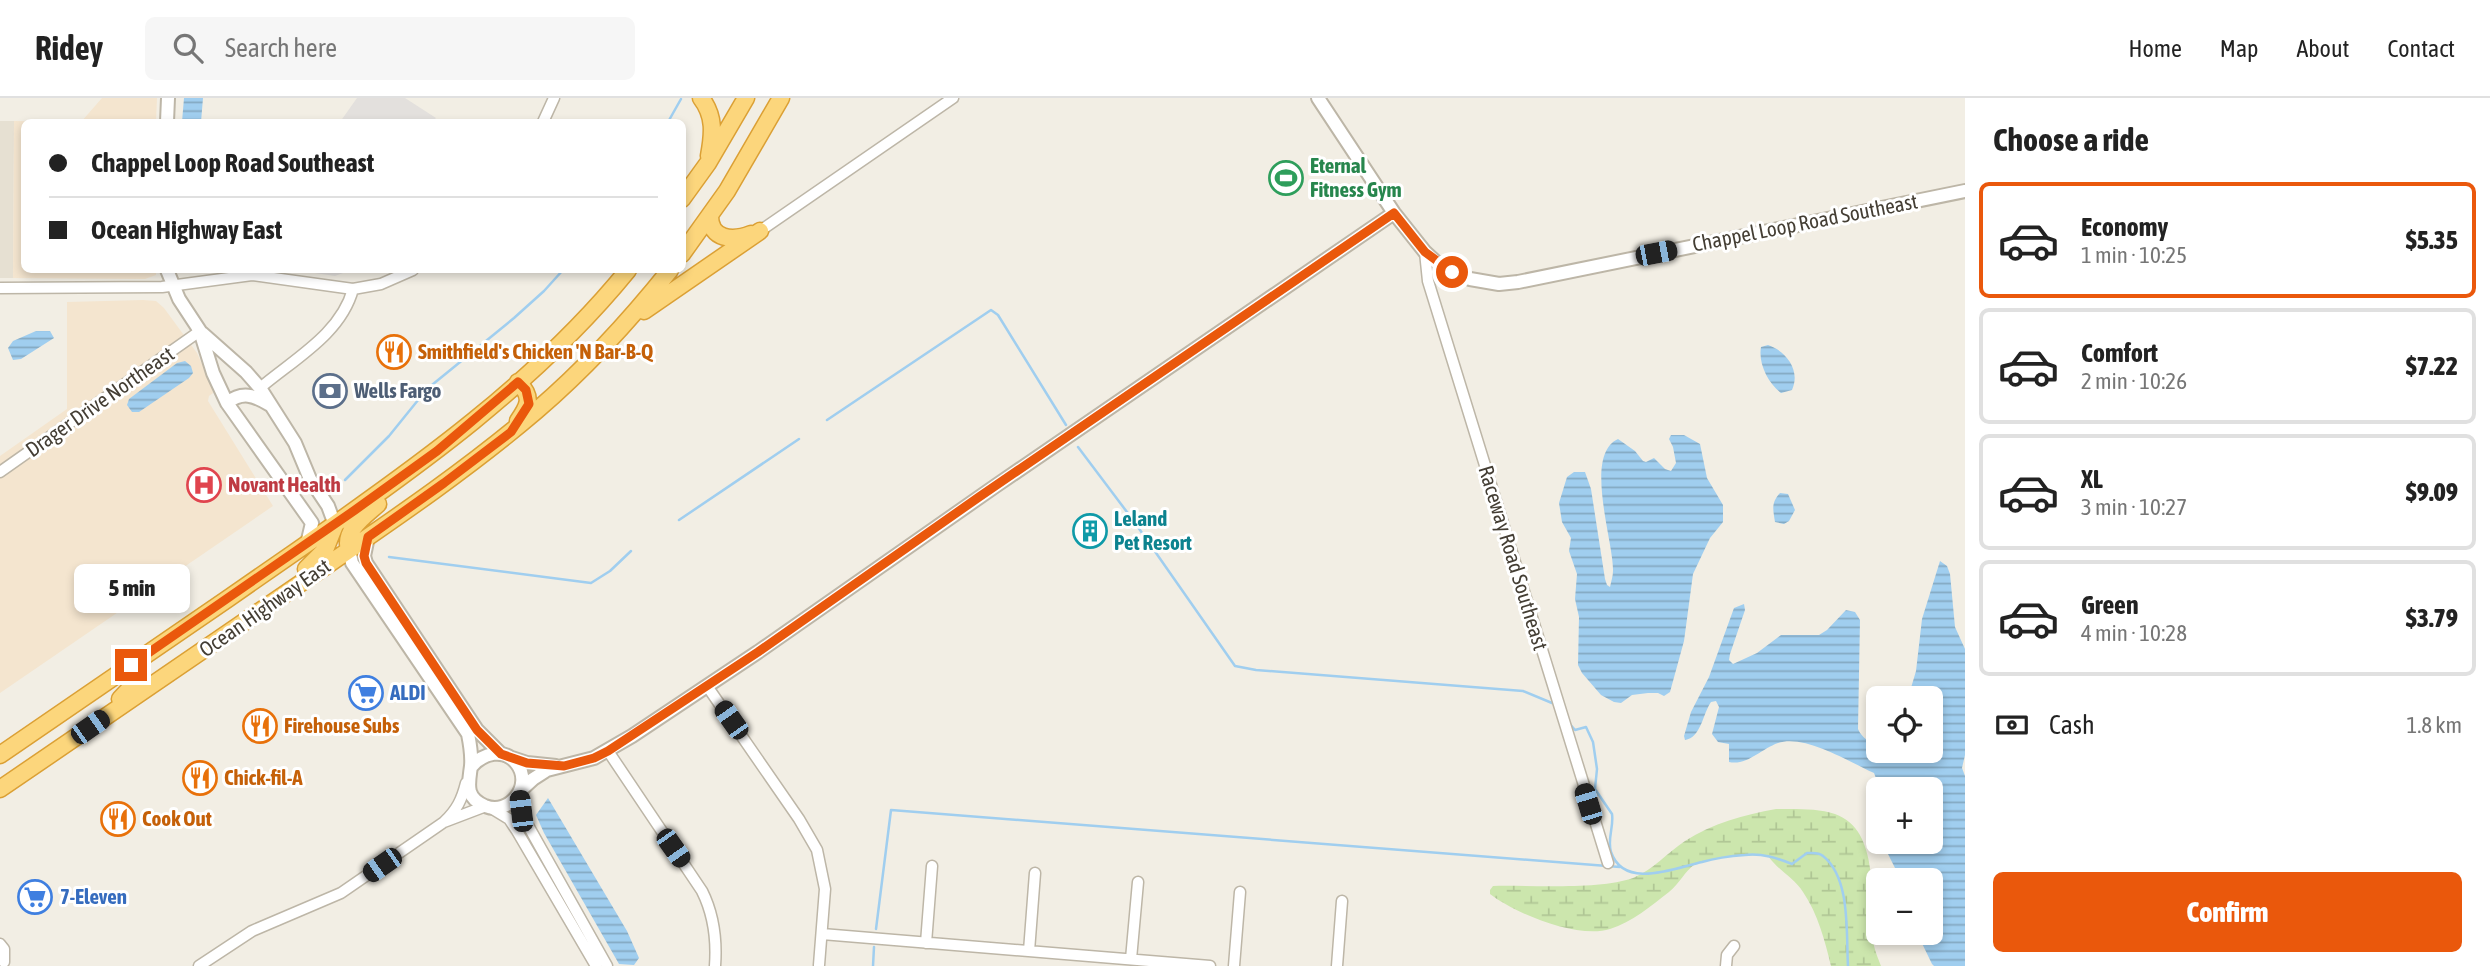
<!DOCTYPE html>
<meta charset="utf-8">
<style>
body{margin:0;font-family:"Asap Condensed",sans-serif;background:#f6f6f6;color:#222;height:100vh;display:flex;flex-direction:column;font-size:26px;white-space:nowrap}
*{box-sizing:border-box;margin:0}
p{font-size:23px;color:#767676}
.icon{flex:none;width:38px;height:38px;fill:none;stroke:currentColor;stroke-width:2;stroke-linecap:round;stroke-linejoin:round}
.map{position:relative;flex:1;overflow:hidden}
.side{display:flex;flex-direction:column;background:#fff;width:525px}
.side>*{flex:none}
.top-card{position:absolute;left:21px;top:21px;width:665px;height:154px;border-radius:10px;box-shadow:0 4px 10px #0003;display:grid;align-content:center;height:154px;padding:0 28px;background:#fff}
.tools{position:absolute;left:1866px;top:588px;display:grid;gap:14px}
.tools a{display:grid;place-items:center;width:77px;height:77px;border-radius:10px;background:#fff;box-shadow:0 4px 10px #0003;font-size:35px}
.end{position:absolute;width:32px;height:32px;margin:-16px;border:9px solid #ea580c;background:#fff;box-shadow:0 0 0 4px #fff}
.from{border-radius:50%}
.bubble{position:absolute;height:49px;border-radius:10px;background:#fff;box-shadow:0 4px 10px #0003;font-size:23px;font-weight:800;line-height:49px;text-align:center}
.car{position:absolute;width:21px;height:42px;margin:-21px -10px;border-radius:9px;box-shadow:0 0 5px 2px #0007;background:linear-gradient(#222 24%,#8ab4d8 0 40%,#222 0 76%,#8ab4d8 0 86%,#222 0)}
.top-card b{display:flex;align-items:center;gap:24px;height:66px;font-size:26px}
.top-card b+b{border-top:2px solid #e0e0e0}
.top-card i{width:18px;height:18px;background:#222}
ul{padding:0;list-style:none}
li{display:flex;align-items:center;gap:21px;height:116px;margin:0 14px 10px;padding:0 14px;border:4px solid #e0e0e0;border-radius:10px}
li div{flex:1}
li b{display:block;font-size:26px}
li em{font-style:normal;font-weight:800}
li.on{border-color:#ea580c}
li>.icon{width:63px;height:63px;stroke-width:1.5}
h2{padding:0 28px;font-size:32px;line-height:84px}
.pay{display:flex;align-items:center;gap:18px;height:77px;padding:0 28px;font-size:26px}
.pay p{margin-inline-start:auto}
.button{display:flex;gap:14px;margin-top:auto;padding:14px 28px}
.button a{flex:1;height:80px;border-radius:10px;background:#ea580c;color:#fff;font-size:28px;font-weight:800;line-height:80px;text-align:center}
header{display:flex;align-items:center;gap:42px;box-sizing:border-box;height:98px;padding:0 35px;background:#fff;border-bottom:2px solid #e0e0e0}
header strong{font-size:33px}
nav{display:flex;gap:38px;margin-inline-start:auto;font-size:24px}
.search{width:490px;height:63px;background:#f6f6f6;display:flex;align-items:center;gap:18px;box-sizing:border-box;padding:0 24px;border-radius:10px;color:#767676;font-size:26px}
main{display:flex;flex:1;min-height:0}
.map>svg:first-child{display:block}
.residential{fill:#e6e0d2}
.commercial{fill:#f4e5cf}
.wetland{fill:url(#wetland-marsh)}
.parking{fill:#e3e0dd}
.water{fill:url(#water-rules)}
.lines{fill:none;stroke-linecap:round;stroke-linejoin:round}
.stream{stroke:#a0ceef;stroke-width:2.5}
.minor-casing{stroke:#bdb6a7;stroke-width:13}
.tertiary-casing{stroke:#bdb6a7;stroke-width:16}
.trunk-casing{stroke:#dba035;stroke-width:19}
.minor{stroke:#fff;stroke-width:10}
.tertiary{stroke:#fff;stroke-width:12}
.trunk{stroke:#fcd67c;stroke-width:16}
.route{stroke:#ea580c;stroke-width:9}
.labels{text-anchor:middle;stroke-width:6;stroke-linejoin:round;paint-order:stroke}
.leisure-label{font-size:21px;font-weight:bold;fill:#27864d;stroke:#fff;text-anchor:start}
.street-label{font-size:21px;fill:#443e34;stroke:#fff}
.food-label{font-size:21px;font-weight:bold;fill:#c56008;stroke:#fff;text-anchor:start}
.service-label{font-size:21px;font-weight:bold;fill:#4e5e75;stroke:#fff;text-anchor:start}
.health-label{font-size:21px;font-weight:bold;fill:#be3a42;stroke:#fff;text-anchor:start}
.culture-label{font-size:21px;font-weight:bold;fill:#0d838f;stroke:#fff;text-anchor:start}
.shop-label{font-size:21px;font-weight:bold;fill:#366cbe;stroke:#fff;text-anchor:start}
</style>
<header>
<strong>Ridey</strong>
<div class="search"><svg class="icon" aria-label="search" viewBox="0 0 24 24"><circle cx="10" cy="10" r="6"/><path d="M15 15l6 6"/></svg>Search here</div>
<nav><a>Home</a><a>Map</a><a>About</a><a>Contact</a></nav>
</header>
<main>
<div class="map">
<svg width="1965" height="868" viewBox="0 0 1965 868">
<defs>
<pattern id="wetland-marsh" width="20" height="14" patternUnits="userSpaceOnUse" patternTransform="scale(1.75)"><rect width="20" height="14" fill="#cce6ad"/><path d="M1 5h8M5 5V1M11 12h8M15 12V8" fill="none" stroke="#b0c695"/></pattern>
<pattern id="water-rules" width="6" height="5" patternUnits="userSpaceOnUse" patternTransform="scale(1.75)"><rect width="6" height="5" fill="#a0ceef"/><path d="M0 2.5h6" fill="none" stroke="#84a9c2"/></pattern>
</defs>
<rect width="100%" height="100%" fill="#f2eee4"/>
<path class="residential" d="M0,23H14L13,180H0Z"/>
<path class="commercial" d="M102,0H157L156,24H24V172H156V177L145,181L13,180L14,23L81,24Z
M143,202L156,203L164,210L197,255L212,288L213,295L209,298L208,303L273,408L0,595V358L67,311V204Z"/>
<path class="wetland" d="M1776,711C1795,711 1817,710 1835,716C1881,732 1870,804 1873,842C1874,851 1878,860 1881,868H1831C1825,843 1818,816 1803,794C1794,780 1778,772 1768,758C1753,756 1707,759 1695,766C1685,773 1679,786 1669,794C1651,808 1632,824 1610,831C1578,841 1516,816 1490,796V792L1493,788C1530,787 1600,792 1633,780C1653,772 1667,755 1685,743C1713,725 1744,717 1776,711Z"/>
<path class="parking" d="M357,0H405L436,20L432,24H340Z
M294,172H344L343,175L335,178Z"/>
<path class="water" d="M184,0H203L201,24H182Z
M36,233H50L54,240L21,261L13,262L8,250L13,243Z
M1768,247C1786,253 1801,272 1792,292L1781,295C1768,285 1758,265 1761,249Z
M185,263L191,268L193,275L189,280L139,314H132L127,307L129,301L177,265Z
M1671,337H1684L1700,346L1707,380L1723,407V424L1710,440L1693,476L1684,543L1670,594L1664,598L1658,595H1648L1632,597L1621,605L1614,604L1601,597L1582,575L1578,567L1579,519L1575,501L1577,476L1569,453L1571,440L1562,424L1559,405L1567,379L1574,374H1585L1591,391L1605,481L1607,487L1610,489C1611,484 1613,478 1613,473C1614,444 1583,357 1618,341L1635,353L1643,363L1646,364L1654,360L1665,371L1671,373L1676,365L1673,349L1669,341Z
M1780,395L1788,396L1795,412L1789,423L1784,426L1775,424C1773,411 1771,405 1780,395Z
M1940,463L1947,468L1950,476L1955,529L1965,551V657L1962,670L1965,678V868H1934L1932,866L1917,835H1930V782H1901L1886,752L1885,744H1930V691H1880L1874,675C1849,664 1805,636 1778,645C1761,651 1747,668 1729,664V646L1718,644L1712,636L1719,609L1716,603L1711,604C1703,615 1701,640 1685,642L1684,638L1691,614L1709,579L1734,510L1744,506L1745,512L1730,556L1729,562L1733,566L1757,555L1781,537H1819L1827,532L1846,512L1855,514L1860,522L1858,631C1862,640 1869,644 1878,646V653H1930V600H1908L1916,573L1922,521Z
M548,700L627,833L639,860L634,867L619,866L544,735L536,717Z"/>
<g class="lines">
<path class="stream" d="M668,24L681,1
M827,322L991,212L998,217L1066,327
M1078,349L1133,422L1235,568L1256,572L1523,593L1552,605
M345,382L389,338L427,291L514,220L544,193L563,172
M679,422L799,341
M389,459L591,485L610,473L631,453
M1569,625L1575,632L1586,629L1593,644L1597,671L1595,691L1612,716C1614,729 1607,741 1611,754C1624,792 1675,770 1702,764C1716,760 1731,758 1745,757C1762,755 1777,760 1792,766L1807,755C1812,755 1819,754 1823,758C1851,780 1846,836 1848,868
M876,831L891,712L1620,769
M873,868L874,849"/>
<g class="minor-casing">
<path id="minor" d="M543,24L554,0
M760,133L953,0
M1425,154L1428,183L1608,765
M0,190L162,189L252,177L353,191L381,186L413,172
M260,290C294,261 341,236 353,191
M0,374L200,233
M707,588L799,721L817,752L825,791L819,867
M608,653L702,793C714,817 717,841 715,868
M466,685C462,701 457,712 444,724L486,708
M519,696L521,713L525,722L607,868
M491,710L509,721L517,733L596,868
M822,836L1210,868
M926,845L932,768
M0,846L4,851V864
M1029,853L1035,775
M1131,861L1138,784
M199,868L252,833L341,795L444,724
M1234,868L1240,794
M1337,868L1342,803
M1726,868L1727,857L1734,848"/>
</g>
<g class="tertiary-casing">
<path id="tertiary" d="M1318,0L1394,115L1425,154L1436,164L1470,181L1499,186L1518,184L1965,93
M167,24L168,0
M167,172L179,201L200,233L213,275L227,305L312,425L307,446
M202,235L246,274L260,290L295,345L310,381L328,408L335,427
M227,305C242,293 254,297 270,307
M368,439L364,458L366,465L477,632L501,656
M349,452L352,465L468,636C470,646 472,657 471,668C469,685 464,699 485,708C510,718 533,687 517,666C504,649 483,655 471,669
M509,659L527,665L556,668
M521,692L533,681L547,672L594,660L632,638L758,554L994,389L1394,115"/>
</g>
<g class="trunk-casing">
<path id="trunk" d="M701,0C715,18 713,36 709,58
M682,101L708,65L746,0
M710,118C710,142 733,143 751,136
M682,156L727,93L781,0
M644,213L760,133
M518,323C529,307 533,299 518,284
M349,452C343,432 365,418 378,406
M306,471L325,452L335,427
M120,601L136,584V575L131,567
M0,657C99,589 199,521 298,452C416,370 537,284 628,172
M0,691C100,622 201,554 301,485C381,430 462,376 536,313C585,271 630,222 670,172"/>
</g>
<use href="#minor" class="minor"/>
<use href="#tertiary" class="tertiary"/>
<use href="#trunk" class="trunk"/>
</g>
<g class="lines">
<path class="route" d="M131,567L355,412L437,353L518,284L526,292L529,306L511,334L444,385L368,439L364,458L366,465L477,632L501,656L527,665L564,668L594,660L608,653L758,554L979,399L1394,115L1425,154L1452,174"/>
</g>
<defs>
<g id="stadium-ring" transform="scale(1.75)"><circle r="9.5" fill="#fff" stroke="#2e9e5b" stroke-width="1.5"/><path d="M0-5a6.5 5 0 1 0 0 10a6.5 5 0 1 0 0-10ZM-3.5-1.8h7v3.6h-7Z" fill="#2e9e5b"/></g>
<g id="restaurant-ring" transform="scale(1.75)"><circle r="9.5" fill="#fff" stroke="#e8710a" stroke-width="1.5"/><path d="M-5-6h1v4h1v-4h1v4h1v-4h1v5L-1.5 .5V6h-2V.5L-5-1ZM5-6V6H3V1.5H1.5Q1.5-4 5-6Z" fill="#e8710a"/></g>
<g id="bank-ring" transform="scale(1.75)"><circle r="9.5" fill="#fff" stroke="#5c6f8a" stroke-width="1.5"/><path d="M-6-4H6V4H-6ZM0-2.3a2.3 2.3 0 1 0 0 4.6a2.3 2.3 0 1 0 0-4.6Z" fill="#5c6f8a"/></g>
<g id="hospital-ring" transform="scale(1.75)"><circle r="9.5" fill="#fff" stroke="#e0444e" stroke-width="1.5"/><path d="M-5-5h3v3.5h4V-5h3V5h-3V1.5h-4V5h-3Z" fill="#e0444e"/></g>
<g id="building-ring" transform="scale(1.75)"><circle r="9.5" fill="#fff" stroke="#0f9aa8" stroke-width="1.5"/><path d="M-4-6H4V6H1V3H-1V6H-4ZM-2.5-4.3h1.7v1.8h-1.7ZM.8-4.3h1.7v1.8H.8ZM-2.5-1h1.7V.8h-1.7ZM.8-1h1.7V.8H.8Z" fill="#0f9aa8"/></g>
<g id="supermarket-ring" transform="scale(1.75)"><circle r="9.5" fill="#fff" stroke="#3f7fe0" stroke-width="1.5"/><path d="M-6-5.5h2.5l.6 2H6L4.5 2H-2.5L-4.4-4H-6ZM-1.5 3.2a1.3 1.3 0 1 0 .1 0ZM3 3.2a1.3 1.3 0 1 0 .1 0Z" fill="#3f7fe0"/></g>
</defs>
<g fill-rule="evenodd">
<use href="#stadium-ring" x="1286" y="80"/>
<use href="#restaurant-ring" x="394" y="254"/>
<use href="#bank-ring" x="330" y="293"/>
<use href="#hospital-ring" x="204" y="387"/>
<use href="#building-ring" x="1090" y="433"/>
<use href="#supermarket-ring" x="366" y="595"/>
<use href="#restaurant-ring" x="260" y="628"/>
<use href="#restaurant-ring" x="200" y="680"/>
<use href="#restaurant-ring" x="118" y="721"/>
<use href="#supermarket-ring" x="35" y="799"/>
</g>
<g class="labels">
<g class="leisure-label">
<text x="1310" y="75">Eternal<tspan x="1310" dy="24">Fitness Gym</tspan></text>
</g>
<g class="street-label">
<text transform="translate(1805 125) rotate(-11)" y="7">Chappel Loop Road Southeast</text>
<text transform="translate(100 304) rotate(-35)" y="7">Drager Drive Northeast</text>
<text transform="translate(1513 460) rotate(73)" y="7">Raceway Road Southeast</text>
<text transform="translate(265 510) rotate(-35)" y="7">Ocean Highway East</text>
</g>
<g class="food-label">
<text x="418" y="261">Smithfield's Chicken 'N Bar-B-Q</text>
<text x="284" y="635">Firehouse Subs</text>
<text x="224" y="687">Chick-fil-A</text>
<text x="142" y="728">Cook Out</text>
</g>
<g class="service-label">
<text x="354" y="300">Wells Fargo</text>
</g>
<g class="health-label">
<text x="228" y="394">Novant Health</text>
</g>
<g class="culture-label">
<text x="1114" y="428">Leland<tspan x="1114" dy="24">Pet Resort</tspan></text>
</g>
<g class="shop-label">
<text x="390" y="602">ALDI</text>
<text x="60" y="806">7-Eleven</text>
</g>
</g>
</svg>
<div class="tools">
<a><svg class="icon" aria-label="locate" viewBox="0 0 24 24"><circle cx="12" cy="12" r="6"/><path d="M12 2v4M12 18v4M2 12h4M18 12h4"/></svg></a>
<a>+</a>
<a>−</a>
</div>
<i class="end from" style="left:1452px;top:174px"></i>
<i class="end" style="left:131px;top:567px"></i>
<div class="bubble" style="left:74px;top:466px;width:116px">5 min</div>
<i class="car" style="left:1656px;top:155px;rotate:79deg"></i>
<i class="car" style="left:731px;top:622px;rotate:325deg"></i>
<i class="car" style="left:90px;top:629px;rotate:55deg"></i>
<i class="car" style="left:1588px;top:706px;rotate:343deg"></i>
<i class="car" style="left:521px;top:713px;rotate:353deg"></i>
<i class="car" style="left:673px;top:750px;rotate:145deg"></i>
<i class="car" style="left:382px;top:767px;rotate:235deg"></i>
<div class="top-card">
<b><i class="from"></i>Chappel Loop Road Southeast</b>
<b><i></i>Ocean Highway East</b>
</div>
</div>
<section class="side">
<h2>Choose a ride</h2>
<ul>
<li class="on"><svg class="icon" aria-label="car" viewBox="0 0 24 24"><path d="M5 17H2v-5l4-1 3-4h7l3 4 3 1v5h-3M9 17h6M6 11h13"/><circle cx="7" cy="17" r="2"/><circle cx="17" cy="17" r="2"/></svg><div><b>Economy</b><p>1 min · 10:25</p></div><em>$5.35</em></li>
<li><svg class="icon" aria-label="car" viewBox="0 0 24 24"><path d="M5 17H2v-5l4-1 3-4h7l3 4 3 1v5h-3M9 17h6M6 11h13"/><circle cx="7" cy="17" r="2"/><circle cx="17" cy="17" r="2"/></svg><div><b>Comfort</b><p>2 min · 10:26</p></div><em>$7.22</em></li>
<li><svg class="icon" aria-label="car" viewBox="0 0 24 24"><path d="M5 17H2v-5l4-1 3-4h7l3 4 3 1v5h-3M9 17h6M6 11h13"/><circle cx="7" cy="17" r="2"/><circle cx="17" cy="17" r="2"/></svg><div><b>XL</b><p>3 min · 10:27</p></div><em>$9.09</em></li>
<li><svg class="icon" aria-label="car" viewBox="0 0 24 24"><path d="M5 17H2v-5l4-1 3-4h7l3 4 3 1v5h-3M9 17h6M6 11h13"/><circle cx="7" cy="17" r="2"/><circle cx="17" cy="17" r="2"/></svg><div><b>Green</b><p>4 min · 10:28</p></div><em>$3.79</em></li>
</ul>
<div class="pay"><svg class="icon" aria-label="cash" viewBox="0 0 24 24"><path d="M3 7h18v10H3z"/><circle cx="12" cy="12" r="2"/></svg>Cash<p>1.8 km</p></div>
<div class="button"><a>Confirm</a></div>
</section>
</main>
